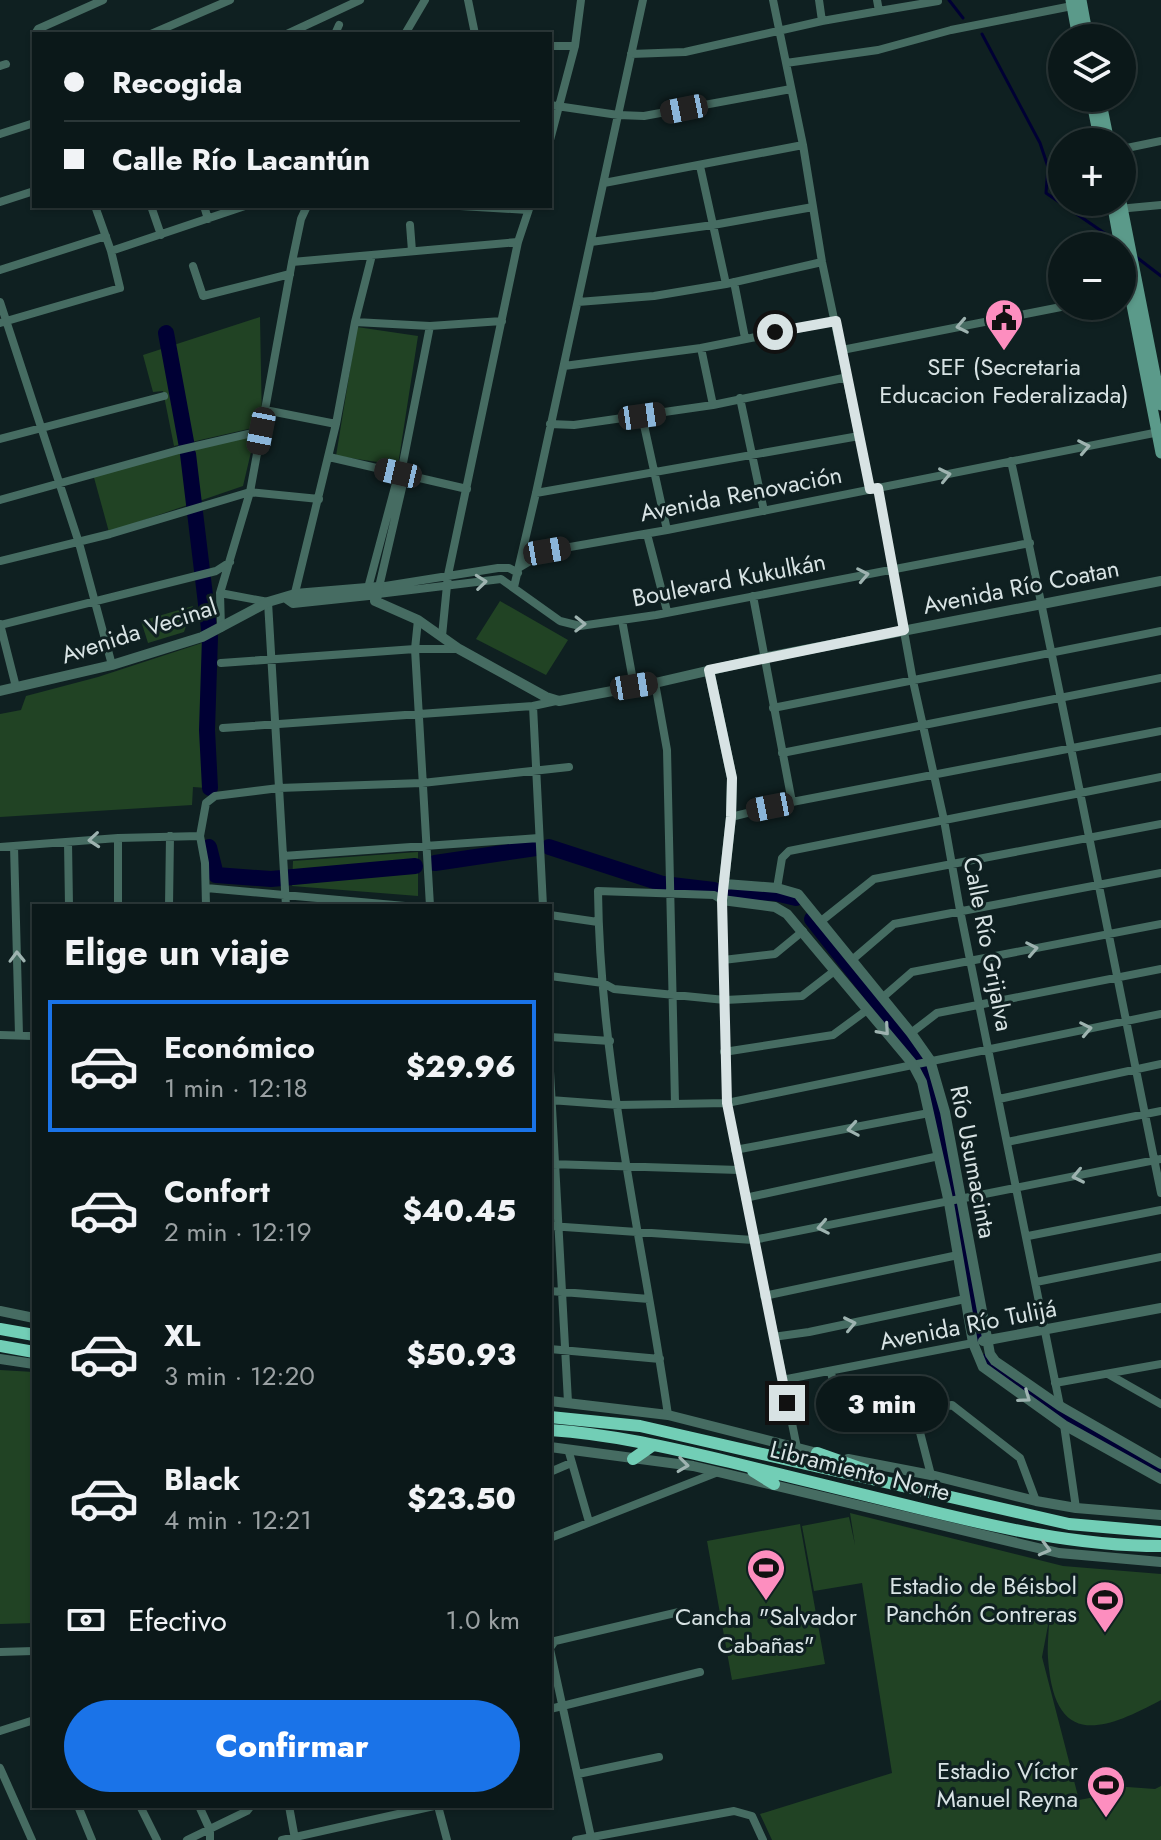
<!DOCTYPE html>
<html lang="es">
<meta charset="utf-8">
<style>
body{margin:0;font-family:Jost,sans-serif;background:#142122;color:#f1f3f6;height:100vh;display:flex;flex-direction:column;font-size:30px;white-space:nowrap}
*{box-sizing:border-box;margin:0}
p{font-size:26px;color:#9aa0a2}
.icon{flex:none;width:44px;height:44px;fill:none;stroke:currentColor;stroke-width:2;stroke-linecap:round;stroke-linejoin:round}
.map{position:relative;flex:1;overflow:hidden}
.details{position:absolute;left:32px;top:904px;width:520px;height:904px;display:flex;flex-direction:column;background:#0b1819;border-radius:0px;box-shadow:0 2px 6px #0004,0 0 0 2px #2b3738}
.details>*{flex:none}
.hud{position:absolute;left:32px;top:32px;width:520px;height:176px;border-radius:0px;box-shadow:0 2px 6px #0004,0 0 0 2px #2b3738;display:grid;align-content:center;height:176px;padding:0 32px;background:#0b1819}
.fabs{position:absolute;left:1048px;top:24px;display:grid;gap:16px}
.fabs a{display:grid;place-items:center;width:88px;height:88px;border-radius:50%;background:#0b1819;box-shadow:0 2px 6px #0004,0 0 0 2px #2b3738;font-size:40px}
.end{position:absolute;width:36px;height:36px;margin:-18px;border:10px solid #d8e3e4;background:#111;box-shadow:0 0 0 4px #111}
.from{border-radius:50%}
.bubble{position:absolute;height:56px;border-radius:28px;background:#0b1819;box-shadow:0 2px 6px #0004,0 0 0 2px #2b3738;font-size:26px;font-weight:800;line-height:56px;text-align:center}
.car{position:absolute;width:24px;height:48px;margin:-24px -12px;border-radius:10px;box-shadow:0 0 6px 2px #0007;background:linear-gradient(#222 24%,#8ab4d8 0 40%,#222 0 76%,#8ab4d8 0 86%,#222 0)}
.hud b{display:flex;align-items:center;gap:28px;height:76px;font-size:30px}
.hud b+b{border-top:2px solid #2b3738}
.hud i{width:20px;height:20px;background:#f1f3f6}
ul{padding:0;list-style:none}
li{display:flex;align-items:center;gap:24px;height:132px;margin:0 16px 12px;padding:0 16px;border:4px solid transparent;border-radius:0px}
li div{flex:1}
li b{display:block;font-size:30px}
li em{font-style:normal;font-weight:800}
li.on{border-color:#1a73e8}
li>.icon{width:72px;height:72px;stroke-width:1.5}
h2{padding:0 32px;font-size:36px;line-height:96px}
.pay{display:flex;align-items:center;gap:20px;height:88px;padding:0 32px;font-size:30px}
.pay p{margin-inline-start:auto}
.button{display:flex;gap:16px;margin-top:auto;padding:16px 32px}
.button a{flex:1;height:92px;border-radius:48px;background:#1a73e8;color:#fff;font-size:32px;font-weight:800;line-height:92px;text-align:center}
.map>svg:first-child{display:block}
.green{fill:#214324}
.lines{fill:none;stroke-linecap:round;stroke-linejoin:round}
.stream{stroke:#000034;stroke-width:3}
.river{stroke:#000034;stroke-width:16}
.minor{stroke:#466c62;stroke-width:8}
.tertiary{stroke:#466c62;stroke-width:10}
.secondary{stroke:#5b9a8a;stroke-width:11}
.trunk{stroke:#72ceb6;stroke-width:12}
.oneway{stroke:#9eb3b0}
.route{stroke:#d8e3e4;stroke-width:10}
.labels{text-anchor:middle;stroke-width:6;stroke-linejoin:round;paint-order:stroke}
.poi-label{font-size:24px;fill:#d8e3e4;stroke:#0f2021}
.street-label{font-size:24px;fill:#d8e3e4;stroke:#0f2021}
</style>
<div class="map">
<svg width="1161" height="1840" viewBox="0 0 1161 1840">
<rect width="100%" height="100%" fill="#0f2021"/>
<path class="green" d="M260,317L262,426L174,446L163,391L153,392L143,355Z
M357,327L418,336L398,465L336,456Z
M255,435L243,486L109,532L93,474Z
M500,601L568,640L546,675L476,639Z
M193,606L184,632L148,643L141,621Z
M205,642L207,788L193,787L192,805L0,817V714L21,710L26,696L98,677Z
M418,852V896L292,886L293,861Z
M0,1370L34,1372V1623L0,1624Z
M850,1513L1063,1566L1161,1574V1700C1100,1733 1054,1747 1048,1658C1047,1645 1049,1632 1049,1620L1042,1657L1079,1800L1100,1796V1785L1155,1789L1161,1786V1840H772L760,1814L892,1773L862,1583L814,1591L802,1526L849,1517L855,1545Z
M800,1524L825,1664L732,1680L707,1541Z"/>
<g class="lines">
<path class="stream" d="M949,0L963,18
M982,34L1040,143L1048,167L1046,193L1116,241
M1135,256L1161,276"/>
<path class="river" d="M166,333L187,447
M188,454L210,637L207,730L210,788
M209,847L216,875L271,879L415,866
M549,847L663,884L714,890
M435,863L536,848
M726,891L775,893L796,898
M812,919L920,1056L929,1072L954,1200
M957,1211L978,1334
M988,1361L1060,1416L1161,1470"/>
<path class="minor" d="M468,0L475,34
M773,0L803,145L822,262L870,489
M819,0L822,21
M879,11L938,1
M35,34L38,29L103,0
M151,34L230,0
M287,34L360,0
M335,34L339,25
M405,34L425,0
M550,46H575
M631,54L685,52L822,21L879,11L877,0
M786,63L878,50L951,30L1072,6
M0,66L6,64
M550,105L618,115L644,116L791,89
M0,134L34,123
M550,140L575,46L581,0
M1122,149L1161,141
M700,166L726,284
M604,183L803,145
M0,202L34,191
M151,206L161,235
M204,206L208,219
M460,206L528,210
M1118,209L1161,205
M410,225L412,251
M591,242L713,225L813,207
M111,251L245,206
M292,262L518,242
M193,266L203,296L290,274
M0,270L106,236
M734,282L745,338
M0,302L79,543L112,665
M578,302L654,296L726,284L822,262
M355,322L430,326L502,321
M0,323L120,288L111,251L95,206
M430,326L402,468L405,475L379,587L498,568H509L518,573
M701,348L713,405
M842,350L1066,306
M564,366L701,348L836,321
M740,398L764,511
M265,410L336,424
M642,416L667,530
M550,424L574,425L713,405L848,377
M0,439L164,396
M329,457L467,489
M1011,461C1064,705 1111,949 1161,1193
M878,488L913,681L944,820L960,910L1060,1406
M536,493L859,436
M0,500L179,450L261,431
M647,534L667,611
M0,561L110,534L250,492L319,499
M520,567L547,551L667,530L1159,432
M514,587L536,493L643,0
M368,588L399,472
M220,593L268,602L286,906
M378,594L501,579L560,621L580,626L656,615L1030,543
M753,596L792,802
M294,597L336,424L355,322L372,255
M418,620L415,649L430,906
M622,620L634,686
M0,624L16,687
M0,625L216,571L230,562
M221,628L220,593L250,492L292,262L301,219L307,206
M442,636L448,575L518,242L530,206
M221,663L415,649H459
M655,683L667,750L675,1103
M773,708L1161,631
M223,728L533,706
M782,753L1161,678
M731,817L792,802L1161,731
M68,842L69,906
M14,846L19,1035
M0,847L118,838L200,836
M283,856L539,838
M206,888L405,906
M777,888L782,858L789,851L1161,777
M118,906V838
M169,906L170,836
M206,906L205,863L200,836L206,803L215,796L279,788L422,783L569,767
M543,906L533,706L556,701
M550,915L598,922
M820,922L874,879L1161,824
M723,960L775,954L803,931
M852,960L894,924L1161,873
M550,976L603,983L614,989L725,1000L802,996L833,972
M882,998L912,972L1161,924
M911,1033L937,1013L1161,969
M0,1035L34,1036
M550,1037L610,1041
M724,1052L833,1035L867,1010
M550,1071L568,1402
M999,1099L1161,1064
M550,1100L618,1105L727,1103L1161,1014
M1007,1142L1161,1111
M735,1150L929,1113
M550,1164L739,1170
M745,1198L939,1156
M550,1226L753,1240L1161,1159
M1028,1236L1161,1210
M1036,1282L1161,1257
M550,1291L649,1299
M764,1296L958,1255
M773,1337L809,1332L965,1299
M550,1349L660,1359
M831,1372L838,1406L893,1416L952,1405L1020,1458L1036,1501
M1108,1374L1161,1404
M782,1380L973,1343
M1055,1383L1161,1364
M915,1413L931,1475
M668,1415C643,1241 600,1068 598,891L714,895L722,900L727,1103L797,1448
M1064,1425L1076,1508
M568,1449L589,1522
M550,1472L571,1463
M550,1538L718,1472
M550,1648L555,1641L679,1612
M550,1649L591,1837
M0,1652L34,1651
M550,1709L700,1672
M0,1731L34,1720
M0,1768L32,1840
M578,1774L659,1757
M78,1806L92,1840
M140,1806L157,1840
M199,1806L210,1830V1840
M289,1806L295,1839
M438,1806L447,1840
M187,1840L247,1811L251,1806
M282,1840L434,1806
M576,1840L734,1811L752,1816L763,1840"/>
<path class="tertiary" d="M286,598L293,603L378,594
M375,601L418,620L459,649L546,697L559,701L655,683L763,658L1161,581
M709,670L732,778L731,817L722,900L775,907L787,914L912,1063L922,1082L949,1203L973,1343L983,1367L1064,1425L1161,1479
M0,691L112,665L202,637L268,602L295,594L379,587L375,601
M725,884L777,888L798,894L911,1033L930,1060L945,1112L990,1354L995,1361L1060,1406L1161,1464
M0,1311L34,1318
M983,1341L1161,1308
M0,1359L34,1364
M550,1401L668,1415L825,1455
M550,1447L693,1466L1059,1553L1161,1562
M848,1459L931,1475L1036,1501L1076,1508L1161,1515"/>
<path class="secondary" d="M1071,0L1078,38
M1081,0L1088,38
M1091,98L1100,142
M1100,98L1109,142
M1112,202L1120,246
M1121,202L1161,405
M1122,254L1161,453"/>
<path class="trunk" d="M0,1329L34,1335
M0,1346L34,1352
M550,1417L640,1426L1069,1524L1161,1532
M550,1430C611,1434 671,1448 730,1462C792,1477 853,1492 914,1507C996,1527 1076,1546 1161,1546
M817,1453L871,1472
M633,1459L653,1445
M753,1471L774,1484"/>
</g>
<defs><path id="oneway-chevron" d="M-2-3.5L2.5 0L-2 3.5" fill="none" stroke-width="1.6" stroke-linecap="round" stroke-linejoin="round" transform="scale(2)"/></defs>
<g class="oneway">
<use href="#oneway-chevron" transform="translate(962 326) rotate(169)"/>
<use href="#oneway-chevron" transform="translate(1084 447) rotate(-11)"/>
<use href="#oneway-chevron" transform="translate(945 475) rotate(-12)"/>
<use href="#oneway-chevron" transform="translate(863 575) rotate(-11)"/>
<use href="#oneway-chevron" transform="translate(481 582) rotate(-6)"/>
<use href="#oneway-chevron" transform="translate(580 624) rotate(1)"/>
<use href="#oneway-chevron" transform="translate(94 840) rotate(175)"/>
<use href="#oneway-chevron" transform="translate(1032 949) rotate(-11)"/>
<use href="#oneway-chevron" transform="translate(17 957) rotate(-91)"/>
<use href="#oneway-chevron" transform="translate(1086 1029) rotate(-11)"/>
<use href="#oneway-chevron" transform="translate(884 1030) rotate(49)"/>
<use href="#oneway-chevron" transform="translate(853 1129) rotate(170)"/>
<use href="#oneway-chevron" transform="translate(1078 1176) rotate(168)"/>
<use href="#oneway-chevron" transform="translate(823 1227) rotate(169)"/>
<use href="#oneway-chevron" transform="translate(850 1324) rotate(-12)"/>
<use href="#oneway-chevron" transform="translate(1025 1397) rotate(36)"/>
<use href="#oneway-chevron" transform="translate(683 1465) rotate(7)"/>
<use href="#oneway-chevron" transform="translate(1045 1549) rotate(15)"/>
</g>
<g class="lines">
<path class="route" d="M775,332L836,321L870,489L878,488L904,630L709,670L732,778L731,817L722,900L727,1103L787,1403"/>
</g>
<defs>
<g id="civic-pin" transform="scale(2)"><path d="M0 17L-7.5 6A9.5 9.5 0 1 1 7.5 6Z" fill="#fd8ebf" stroke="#0f2021"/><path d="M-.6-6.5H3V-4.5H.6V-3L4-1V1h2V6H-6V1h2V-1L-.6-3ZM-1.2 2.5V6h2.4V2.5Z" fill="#111"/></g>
<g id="stadium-pin" transform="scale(2)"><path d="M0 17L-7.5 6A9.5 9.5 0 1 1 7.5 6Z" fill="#fd8ebf" stroke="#0f2021"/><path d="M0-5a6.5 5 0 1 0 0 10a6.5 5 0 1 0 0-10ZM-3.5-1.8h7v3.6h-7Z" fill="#111"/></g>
</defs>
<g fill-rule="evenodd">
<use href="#civic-pin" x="1004" y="318"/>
<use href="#stadium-pin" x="766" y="1568"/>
<use href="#stadium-pin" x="1105" y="1600"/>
<use href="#stadium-pin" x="1106" y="1785"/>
</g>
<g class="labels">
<g class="poi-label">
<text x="1004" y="375">SEF (Secretaria<tspan x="1004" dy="28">Educacion Federalizada)</tspan></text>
<text x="1077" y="1594" text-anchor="end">Estadio de Béisbol<tspan x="1077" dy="28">Panchón Contreras</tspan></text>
<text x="766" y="1625">Cancha "Salvador<tspan x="766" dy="28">Cabañas"</tspan></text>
<text x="1078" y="1779" text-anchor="end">Estadio Víctor<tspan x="1078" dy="28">Manuel Reyna</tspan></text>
</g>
<g class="street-label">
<text transform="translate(741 494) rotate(-11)" y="8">Avenida Renovación</text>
<text transform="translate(729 580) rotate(-11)" y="8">Boulevard Kukulkán</text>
<text transform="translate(1021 587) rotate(-11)" y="8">Avenida Río Coatan</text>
<text transform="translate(139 631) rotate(-18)" y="8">Avenida Vecinal</text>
<text transform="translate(988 944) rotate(79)" y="8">Calle Río Grijalva</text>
<text transform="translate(973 1162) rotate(79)" y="8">Río Usumacinta</text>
<text transform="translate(968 1325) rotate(-11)" y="8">Avenida Río Tulijá</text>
<text transform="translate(860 1471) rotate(14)" y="8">Libramiento Norte</text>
</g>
</g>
</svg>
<div class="fabs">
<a><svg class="icon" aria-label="layers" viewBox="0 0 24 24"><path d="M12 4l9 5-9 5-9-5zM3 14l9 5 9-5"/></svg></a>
<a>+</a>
<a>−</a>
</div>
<i class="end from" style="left:775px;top:332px"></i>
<i class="end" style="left:787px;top:1403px"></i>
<div class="bubble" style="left:816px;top:1376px;width:132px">3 min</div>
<i class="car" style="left:684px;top:109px;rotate:259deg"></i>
<i class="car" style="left:642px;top:416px;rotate:82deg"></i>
<i class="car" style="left:261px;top:431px;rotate:191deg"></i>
<i class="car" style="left:398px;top:473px;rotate:283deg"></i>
<i class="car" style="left:547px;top:551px;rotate:80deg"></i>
<i class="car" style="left:634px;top:686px;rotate:81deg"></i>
<i class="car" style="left:770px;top:807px;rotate:259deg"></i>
<div class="hud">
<b><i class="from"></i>Recogida</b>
<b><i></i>Calle Río Lacantún</b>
</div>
<section class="details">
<h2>Elige un viaje</h2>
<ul>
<li class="on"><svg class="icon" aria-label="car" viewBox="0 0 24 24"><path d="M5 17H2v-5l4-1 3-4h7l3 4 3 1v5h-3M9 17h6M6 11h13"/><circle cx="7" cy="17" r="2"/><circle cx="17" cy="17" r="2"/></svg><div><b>Económico</b><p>1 min · 12:18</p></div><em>$29.96</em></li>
<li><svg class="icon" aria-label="car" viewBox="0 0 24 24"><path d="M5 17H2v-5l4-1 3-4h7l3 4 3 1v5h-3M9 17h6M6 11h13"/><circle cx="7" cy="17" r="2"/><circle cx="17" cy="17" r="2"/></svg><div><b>Confort</b><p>2 min · 12:19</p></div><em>$40.45</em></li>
<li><svg class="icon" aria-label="car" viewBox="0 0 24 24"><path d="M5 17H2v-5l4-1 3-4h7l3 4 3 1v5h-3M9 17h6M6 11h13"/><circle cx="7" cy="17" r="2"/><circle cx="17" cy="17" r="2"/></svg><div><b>XL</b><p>3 min · 12:20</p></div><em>$50.93</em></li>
<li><svg class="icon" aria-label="car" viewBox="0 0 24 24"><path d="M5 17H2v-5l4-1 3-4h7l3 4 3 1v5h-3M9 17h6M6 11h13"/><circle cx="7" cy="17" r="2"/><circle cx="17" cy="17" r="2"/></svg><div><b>Black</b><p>4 min · 12:21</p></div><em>$23.50</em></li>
</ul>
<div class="pay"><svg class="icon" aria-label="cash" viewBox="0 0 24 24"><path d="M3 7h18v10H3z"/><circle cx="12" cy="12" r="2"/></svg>Efectivo<p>1.0 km</p></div>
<div class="button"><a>Confirmar</a></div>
</section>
</div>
